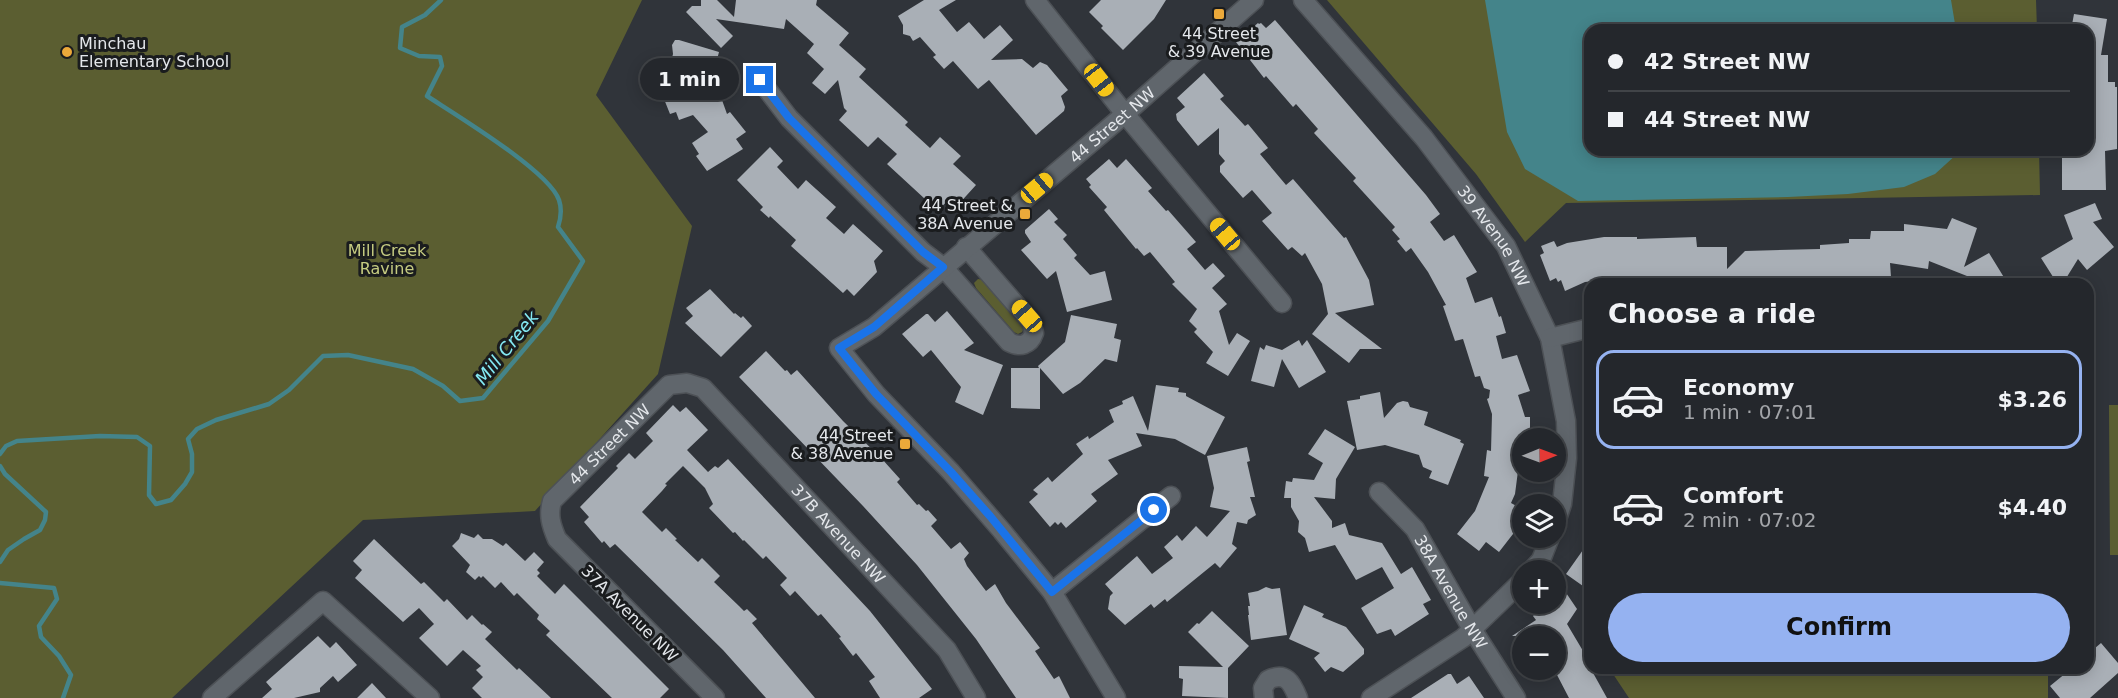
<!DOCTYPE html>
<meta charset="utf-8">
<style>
body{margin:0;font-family:"DejaVu Sans",sans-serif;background:#303338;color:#f1f3f6;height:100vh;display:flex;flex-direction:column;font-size:22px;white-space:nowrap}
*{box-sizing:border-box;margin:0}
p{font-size:20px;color:#a3a5a9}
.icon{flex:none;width:33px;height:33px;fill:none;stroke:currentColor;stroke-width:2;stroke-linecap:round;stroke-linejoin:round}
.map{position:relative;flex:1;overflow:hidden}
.sheet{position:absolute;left:1584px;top:278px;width:510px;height:396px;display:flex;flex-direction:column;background:#24272c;border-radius:18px;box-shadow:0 3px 15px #0003,0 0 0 2px #414448}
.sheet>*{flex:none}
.top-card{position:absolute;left:1584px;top:24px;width:510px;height:132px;border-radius:18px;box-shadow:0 3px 15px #0003,0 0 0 2px #414448;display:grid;align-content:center;height:132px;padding:0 24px;background:#24272c}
.needle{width:39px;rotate:89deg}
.buttons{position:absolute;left:1512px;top:428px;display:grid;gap:12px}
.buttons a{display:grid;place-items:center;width:54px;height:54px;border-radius:50%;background:#24272c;box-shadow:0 3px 15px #0003,0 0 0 2px #414448;font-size:30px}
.end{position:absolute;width:27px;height:27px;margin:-14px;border:8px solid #1a73e8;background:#fff;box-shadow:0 0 0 3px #fff}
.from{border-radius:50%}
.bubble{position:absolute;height:42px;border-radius:21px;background:#24272c;box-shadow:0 3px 15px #0003,0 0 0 2px #414448;font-size:20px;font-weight:700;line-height:42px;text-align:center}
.car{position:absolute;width:18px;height:36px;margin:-18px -9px;border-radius:8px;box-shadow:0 0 4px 2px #0007;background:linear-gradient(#f5c518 24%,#345 0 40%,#f5c518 0 76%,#345 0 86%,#f5c518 0)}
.top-card b{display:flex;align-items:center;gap:21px;height:57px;font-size:22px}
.top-card b+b{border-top:2px solid #414448}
.top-card i{width:15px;height:15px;background:#f1f3f6}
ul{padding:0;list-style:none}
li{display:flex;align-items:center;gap:18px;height:99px;margin:0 12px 9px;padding:0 12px;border:3px solid transparent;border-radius:18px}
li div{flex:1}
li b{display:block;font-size:22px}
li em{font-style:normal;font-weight:700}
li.active{border-color:#95b2f1}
li>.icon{width:54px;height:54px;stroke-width:1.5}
h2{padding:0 24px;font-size:27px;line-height:72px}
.action{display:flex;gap:12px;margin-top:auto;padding:12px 24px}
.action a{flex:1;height:69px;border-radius:36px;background:#95b2f1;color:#111;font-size:24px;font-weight:700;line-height:69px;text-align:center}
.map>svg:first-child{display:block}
.green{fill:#5b5e31}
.water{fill:#44848a}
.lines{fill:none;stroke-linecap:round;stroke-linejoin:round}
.stream{stroke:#44848a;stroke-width:4.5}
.building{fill:#a9afb6}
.minor-casing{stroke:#4d5156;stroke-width:21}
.minor{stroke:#60666c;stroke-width:18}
.route{stroke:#1a73e8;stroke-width:8}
.poi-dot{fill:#eba93a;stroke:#1a1c1e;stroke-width:2}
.labels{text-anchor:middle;stroke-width:6;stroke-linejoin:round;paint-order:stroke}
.poi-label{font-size:16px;fill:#e4e7eb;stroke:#1a1c1e;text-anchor:end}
.street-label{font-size:16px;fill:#e4e7eb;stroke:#1a1c1e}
.park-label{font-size:16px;fill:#c5cb81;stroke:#1a1c1e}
.water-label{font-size:18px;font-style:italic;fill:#84e9f3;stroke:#1a1c1e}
</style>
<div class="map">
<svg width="2118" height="698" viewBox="0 0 2118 698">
<rect width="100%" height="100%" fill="#30343a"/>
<path class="green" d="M0,0H642L596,95L692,226L658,374L535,511L363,520L172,698H0Z
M1327,0H2036L2037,30H1590V150H2039L2040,195L1566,203L1525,242L1476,174Z
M978,279L984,280L1023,325L1024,328L1022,332L1018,334L1014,332L976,288L974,283Z
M2109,405H2118V555H2110Z
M1609,668H2048V698H1629Z"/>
<path class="water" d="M1485,0H1951L1956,30H1590V150H1958L1957,154L1935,174L1904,187L1848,194L1788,197L1578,201L1525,169L1507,132Z"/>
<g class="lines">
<path class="stream" d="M0,454L6,446L17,441L100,436L137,437L150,446L149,495L156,504L171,500L185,484L192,472V454L188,439L197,429L216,420L269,404L289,390L323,356L348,355L413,369L443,386L460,401L483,398L548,321L583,261L558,227C561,218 562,209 559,200C549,171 456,115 427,96L442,66L440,57L419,56L400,48L402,27L425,15L441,0
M0,466L5,474L46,512L45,520L40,530L24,539L8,550L0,562
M0,583L54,588L57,599L39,626L41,637L59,656L71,675L63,698"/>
</g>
<path class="building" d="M701,0H717L734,17L736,0H817L816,5L849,33L839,45L866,69L859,77L908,122L905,125L930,148L940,137L961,156L953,164L976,185L957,206L954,207L947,201L938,211L887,164L897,154L878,137L868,147L839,120L847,111L844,108L838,80L825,94L812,83L824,69L807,53L814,44L786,19L784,29L716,19L733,36L721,48L686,12L692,6H701Z
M924,0H956L939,10L957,32L969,22L984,39L1000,25L1013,40L991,60L1022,59L1033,68L1040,62L1047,65L1068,90L1061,96L1065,107L1064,111L1036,135L989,80L978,89L953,61L944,69L933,57L936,55L920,37L913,41L910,36L903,34V25L898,16Z
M1101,0H1166L1154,19L1123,50L1101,28L1103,26L1089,12Z
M2074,14L2107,19L2101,55H2108V82H2115V87H2117V149L2105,151L2106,190H2062V150H2088V30H2071Z
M1275,20L1426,195L1440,214L1430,222L1444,241L1454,235L1477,272L1466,278L1475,303L1492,297L1499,317L1501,316L1506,333L1496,336L1502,359L1517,355L1530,391L1518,395L1525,417H1530V438H1522V471H1518L1515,494L1511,503L1522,509V513L1513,534L1499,552L1486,542L1479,551L1457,534L1475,511L1489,477L1484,476L1487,450L1491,451L1492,414L1487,399L1489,398L1490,390L1484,388L1480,376L1475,377L1463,339L1455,341L1443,306L1446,305L1428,272L1411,248L1406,252L1397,241L1400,239L1392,230L1395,227L1353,181L1356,178L1314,133L1318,129L1296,104L1293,107L1266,76L1264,78L1236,42L1258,23L1259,24L1261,23L1266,28Z
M675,40H679L719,52L713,75L727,114L730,112L746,132L736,139L743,149L707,171L696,156L699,154L692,143L708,132L693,115L679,120L676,112L670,114L664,99L706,83L671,72L673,63L671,62L673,54L672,45Z
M1204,73L1224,96L1220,99L1245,126L1248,124L1268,148L1260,154L1286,185L1293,179L1344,238L1346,237L1369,280L1374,305L1335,313L1382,349H1360L1349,363L1312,334L1328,314L1322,284L1305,253L1302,256L1292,247L1288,250L1262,221L1272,213L1252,190L1243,198L1220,172V166L1225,161L1219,154V128L1198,146L1177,120L1176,114L1185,107L1177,98Z
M770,147L783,161L777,167L798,189L806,180L836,207L826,218L844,234L853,224L883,251L874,261L877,272L854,296L847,289L843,293L791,246L796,240L770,216L769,218L760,210L763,207L737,180Z
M1109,159L1117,168L1126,159L1152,188L1148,191L1166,211L1168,210L1196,242L1187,249L1205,270L1213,263L1225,276L1212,288L1227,304L1219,311L1229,345L1237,333L1250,341L1228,376L1206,363L1213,352L1194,332L1197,329L1189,321L1197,309L1172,284L1175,282L1150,252L1144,256L1137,248L1136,249L1104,210L1107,207L1089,187L1091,185L1086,179Z
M2095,203L2102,219L2093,222L2114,247L2087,270L2078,259L2065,280H2055L2041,258L2073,239L2064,215Z
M1049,209L1058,219L1054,222L1067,235L1063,239L1077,255L1074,258L1090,275L1105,271L1112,300L1067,312L1056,271L1047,279L1021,250L1031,242L1025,233V230Z
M1952,218L1977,228L1964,267L1989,253L2005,279L1997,284H1963L1972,278L1929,261L1928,269L1890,263L1891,277L1836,280V284H1677V280H1638V282H1620V278L1585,282L1565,291L1561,280L1558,282L1556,278L1550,281L1540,255L1544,253L1541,246L1554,241L1557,247L1567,243L1604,237H1637V239L1696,237L1697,247H1727V269L1745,251L1820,249V245L1849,243V239H1870L1871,231H1904V224L1947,229Z
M710,289L734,314L735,313L741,318L743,316L752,326L721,357L685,323L693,316L686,308Z
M947,311L974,343L964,350L1003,365L983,415L955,402L961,387L931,350L923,357L902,334L926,314H928L935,322Z
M1071,315L1117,324L1114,338L1121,340L1117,362L1105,359L1080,383L1063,394L1040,368V409L1011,408V368H1039L1038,366L1065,342Z
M1299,340L1302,346L1307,340L1326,372L1299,388L1282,359L1274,387L1251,381L1260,347L1264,350L1266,345L1282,350Z
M766,351L785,371L787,370L791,375L797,370L843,421L882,459L900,479L897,482L917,505L919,504L926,511L928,510L937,520L931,526L951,549L960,542L969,553L964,559L967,566L986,591L995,584L1006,603L1040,648L1035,651L1054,679L1059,676L1070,698H1016L976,639L917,565L863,506L739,377Z
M1156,385L1179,388L1178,392L1186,393V396L1225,417L1205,455L1175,439L1136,433L1142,446L1108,460L1118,474L1091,494L1097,501L1066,528L1061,522L1058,525L1055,522L1050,527L1029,502L1038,494L1033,490L1048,477L1052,482L1083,454L1076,444L1088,436L1089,439L1114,422L1109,410L1123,404L1122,401L1133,396L1148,431Z
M1380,392L1384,418L1397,403L1403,401L1408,402L1410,407L1428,412L1424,425L1461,440L1460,442L1464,444L1448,485L1429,478L1432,471L1423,467L1419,455L1385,445L1357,450L1347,401L1360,399V396Z
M673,405L680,412L686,407L708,430L687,450L708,472L715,466L718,468L728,459L870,611L932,689L919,698H880L869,681L875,677L856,653L853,656L839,638L841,637L821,614L818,616L795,591L790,596L780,585L787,578L766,556L763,559L744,540L743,541L735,532L733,533L709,508L713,504L705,488L683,466L665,484L667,485L662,491L642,512L662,532L666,528L677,539L675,540L698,562L702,558L720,576L714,582L739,606L744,611L747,609L757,619L752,623L815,698H766L723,650L615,544L610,548L604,541L602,543L584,522L589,517L580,507L618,468L616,466L629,453L635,459L653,441L646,433Z
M1325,429L1355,447L1336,479L1335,499L1314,497L1332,521V528L1345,523L1349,535L1382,543L1401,574L1412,567L1431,600L1423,604L1429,614L1395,636L1391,629L1377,634L1361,608L1394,588L1382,567L1356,580L1335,545L1309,552L1305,538L1298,532L1299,521L1291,507V498H1284L1286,481L1292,482L1293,478L1314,480L1323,463L1308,454Z
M1247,447L1250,461L1247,462L1255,497H1250L1256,515L1248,520L1247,524L1237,522L1232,544L1237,548L1220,568L1215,563L1167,602L1165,599L1154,608L1151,604L1125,625L1108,609L1110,596L1113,593L1105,584L1137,556L1152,574L1173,558L1164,547L1177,535L1182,541L1196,526L1207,537L1230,511L1210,507L1214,488L1207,456Z
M461,533L474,538L478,534L483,539H492L503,546L506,543L525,561L534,552L544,562L537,570L540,573L537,576L555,594L564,584L669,689L660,698H612L546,635L550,631L537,619L539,615L517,593L514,596L501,582L495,588L483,576L481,578L479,576L475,580L466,572L470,565L452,546L459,539Z
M374,539L421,584L424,582L444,602L447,599L467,620L472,615L482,625L483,624L492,632L485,639L517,670L519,668L551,698H482L472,688L483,677L476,670L481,666L463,650L447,666L419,638L434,624L419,608L403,622L355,578L362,570L353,561Z
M1590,540V591L1566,574Z
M1556,578L1577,609L1567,624L1589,661L1587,662L1607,698H1569L1556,673V636H1512L1536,620L1533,616L1542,603H1556Z
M1266,587L1272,589L1280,588L1287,635L1251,640L1248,615H1249L1248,606H1250L1248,593L1258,591Z
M1304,605L1324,614L1322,617L1346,627L1364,649V654L1343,672L1331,667L1325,672L1314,658L1320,653L1289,639Z
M1212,611L1249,646L1228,668V698L1182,696L1183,679L1179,678V666L1223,667L1188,632L1197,623L1199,624Z
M318,636L330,648L336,642L357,665L338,682L333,676L320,688V692L294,698H262L272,689L266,682Z
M2101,643L2118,663V673L2090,698H2060L2050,686L2072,668H2088V654Z
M1448,674H1451L1457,684L1469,676L1484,698H1411Z
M372,683L386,698H357Z"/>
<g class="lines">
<g class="minor-casing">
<g id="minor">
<path d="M1035,0L1125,114L1282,303"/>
<path id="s1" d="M1303,0L1424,138L1506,246L1550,338L1566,421L1567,458L1562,504L1556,522"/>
<path d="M760,80L789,118L923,252L943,267L1009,342C1020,348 1030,345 1034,333L1031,322L966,247"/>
<path d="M1550,338L1590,328"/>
<path id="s2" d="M1379,492L1415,529L1472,629L1516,698"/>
<path d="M1532,570L1541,560L1550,537"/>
<path d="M1052,592L1171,496"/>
<path d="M212,698L323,601L430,698"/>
<path id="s3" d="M715,698L557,539C551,525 548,515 552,501L669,385L687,383L703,388L947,650L976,698"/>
<path id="s4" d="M1116,698L1052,592L1002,531L951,472L876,394L839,348L874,327L1125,114L1254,0"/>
<path d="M1264,698L1263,688L1268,680C1286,671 1292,683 1298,698"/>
<path d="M1371,698L1463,638L1522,581"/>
</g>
</g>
<use href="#minor" class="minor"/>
</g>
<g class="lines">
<path class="route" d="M760,80L789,118L923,252L943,267L874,327L839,348L876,394L951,472L990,516L1052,592L1154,510"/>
</g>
<g class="poi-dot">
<rect x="1213" y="8" width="12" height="12" rx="3"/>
<circle cx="67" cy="52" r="6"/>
<rect x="1019" y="208" width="12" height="12" rx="3"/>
<rect x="899" y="438" width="12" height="12" rx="3"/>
</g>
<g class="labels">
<g class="poi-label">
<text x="1219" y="39" text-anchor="middle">44 Street<tspan x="1219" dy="18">&amp; 39 Avenue</tspan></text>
<text x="79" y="49" text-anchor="start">Minchau<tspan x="79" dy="18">Elementary School</tspan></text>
<text x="1013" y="211">44 Street &amp;<tspan x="1013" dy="18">38A Avenue</tspan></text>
<text x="893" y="441">44 Street<tspan x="893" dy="18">&amp; 38 Avenue</tspan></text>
</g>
<g class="street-label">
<text dy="6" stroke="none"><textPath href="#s4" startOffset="801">44 Street NW</textPath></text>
<text dy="6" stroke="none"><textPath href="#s1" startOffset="304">39 Avenue NW</textPath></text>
<text dy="6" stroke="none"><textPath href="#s3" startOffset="344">44 Street NW</textPath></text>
<text dy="6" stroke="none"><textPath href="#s3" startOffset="662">37B Avenue NW</textPath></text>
<text dy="6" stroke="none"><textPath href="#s2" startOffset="124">38A Avenue NW</textPath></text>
<text transform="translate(630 613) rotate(45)" y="6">37A Avenue NW</text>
</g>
<g class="park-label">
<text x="387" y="256">Mill Creek<tspan x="387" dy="18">Ravine</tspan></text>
</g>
<g class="water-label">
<text transform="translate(507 348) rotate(-51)" y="6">Mill Creek</text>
</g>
</g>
</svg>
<div class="buttons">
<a><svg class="needle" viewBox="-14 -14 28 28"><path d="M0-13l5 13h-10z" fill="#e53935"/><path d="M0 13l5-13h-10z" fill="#a3a5a9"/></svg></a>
<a><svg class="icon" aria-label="layers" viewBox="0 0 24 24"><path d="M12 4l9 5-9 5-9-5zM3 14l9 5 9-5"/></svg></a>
<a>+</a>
<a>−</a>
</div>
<i class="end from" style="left:1154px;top:510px"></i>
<i class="end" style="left:760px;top:80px"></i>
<div class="bubble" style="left:640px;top:58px;width:99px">1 min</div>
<i class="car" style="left:1099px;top:80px;rotate:142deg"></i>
<i class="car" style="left:1037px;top:188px;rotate:50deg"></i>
<i class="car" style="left:1225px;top:234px;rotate:320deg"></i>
<i class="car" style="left:1027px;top:316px;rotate:319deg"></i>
<div class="top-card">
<b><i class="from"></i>42 Street NW</b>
<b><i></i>44 Street NW</b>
</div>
<section class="sheet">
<h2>Choose a ride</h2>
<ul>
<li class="active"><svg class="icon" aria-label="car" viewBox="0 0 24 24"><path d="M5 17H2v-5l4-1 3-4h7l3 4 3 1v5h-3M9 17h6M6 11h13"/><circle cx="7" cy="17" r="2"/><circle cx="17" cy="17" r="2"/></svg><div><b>Economy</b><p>1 min · 07:01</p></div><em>$3.26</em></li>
<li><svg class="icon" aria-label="car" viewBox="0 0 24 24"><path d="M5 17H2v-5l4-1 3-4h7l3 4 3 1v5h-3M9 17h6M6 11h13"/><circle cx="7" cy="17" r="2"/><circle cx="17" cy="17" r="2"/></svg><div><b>Comfort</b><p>2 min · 07:02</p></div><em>$4.40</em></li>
</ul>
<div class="action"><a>Confirm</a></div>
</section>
</div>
